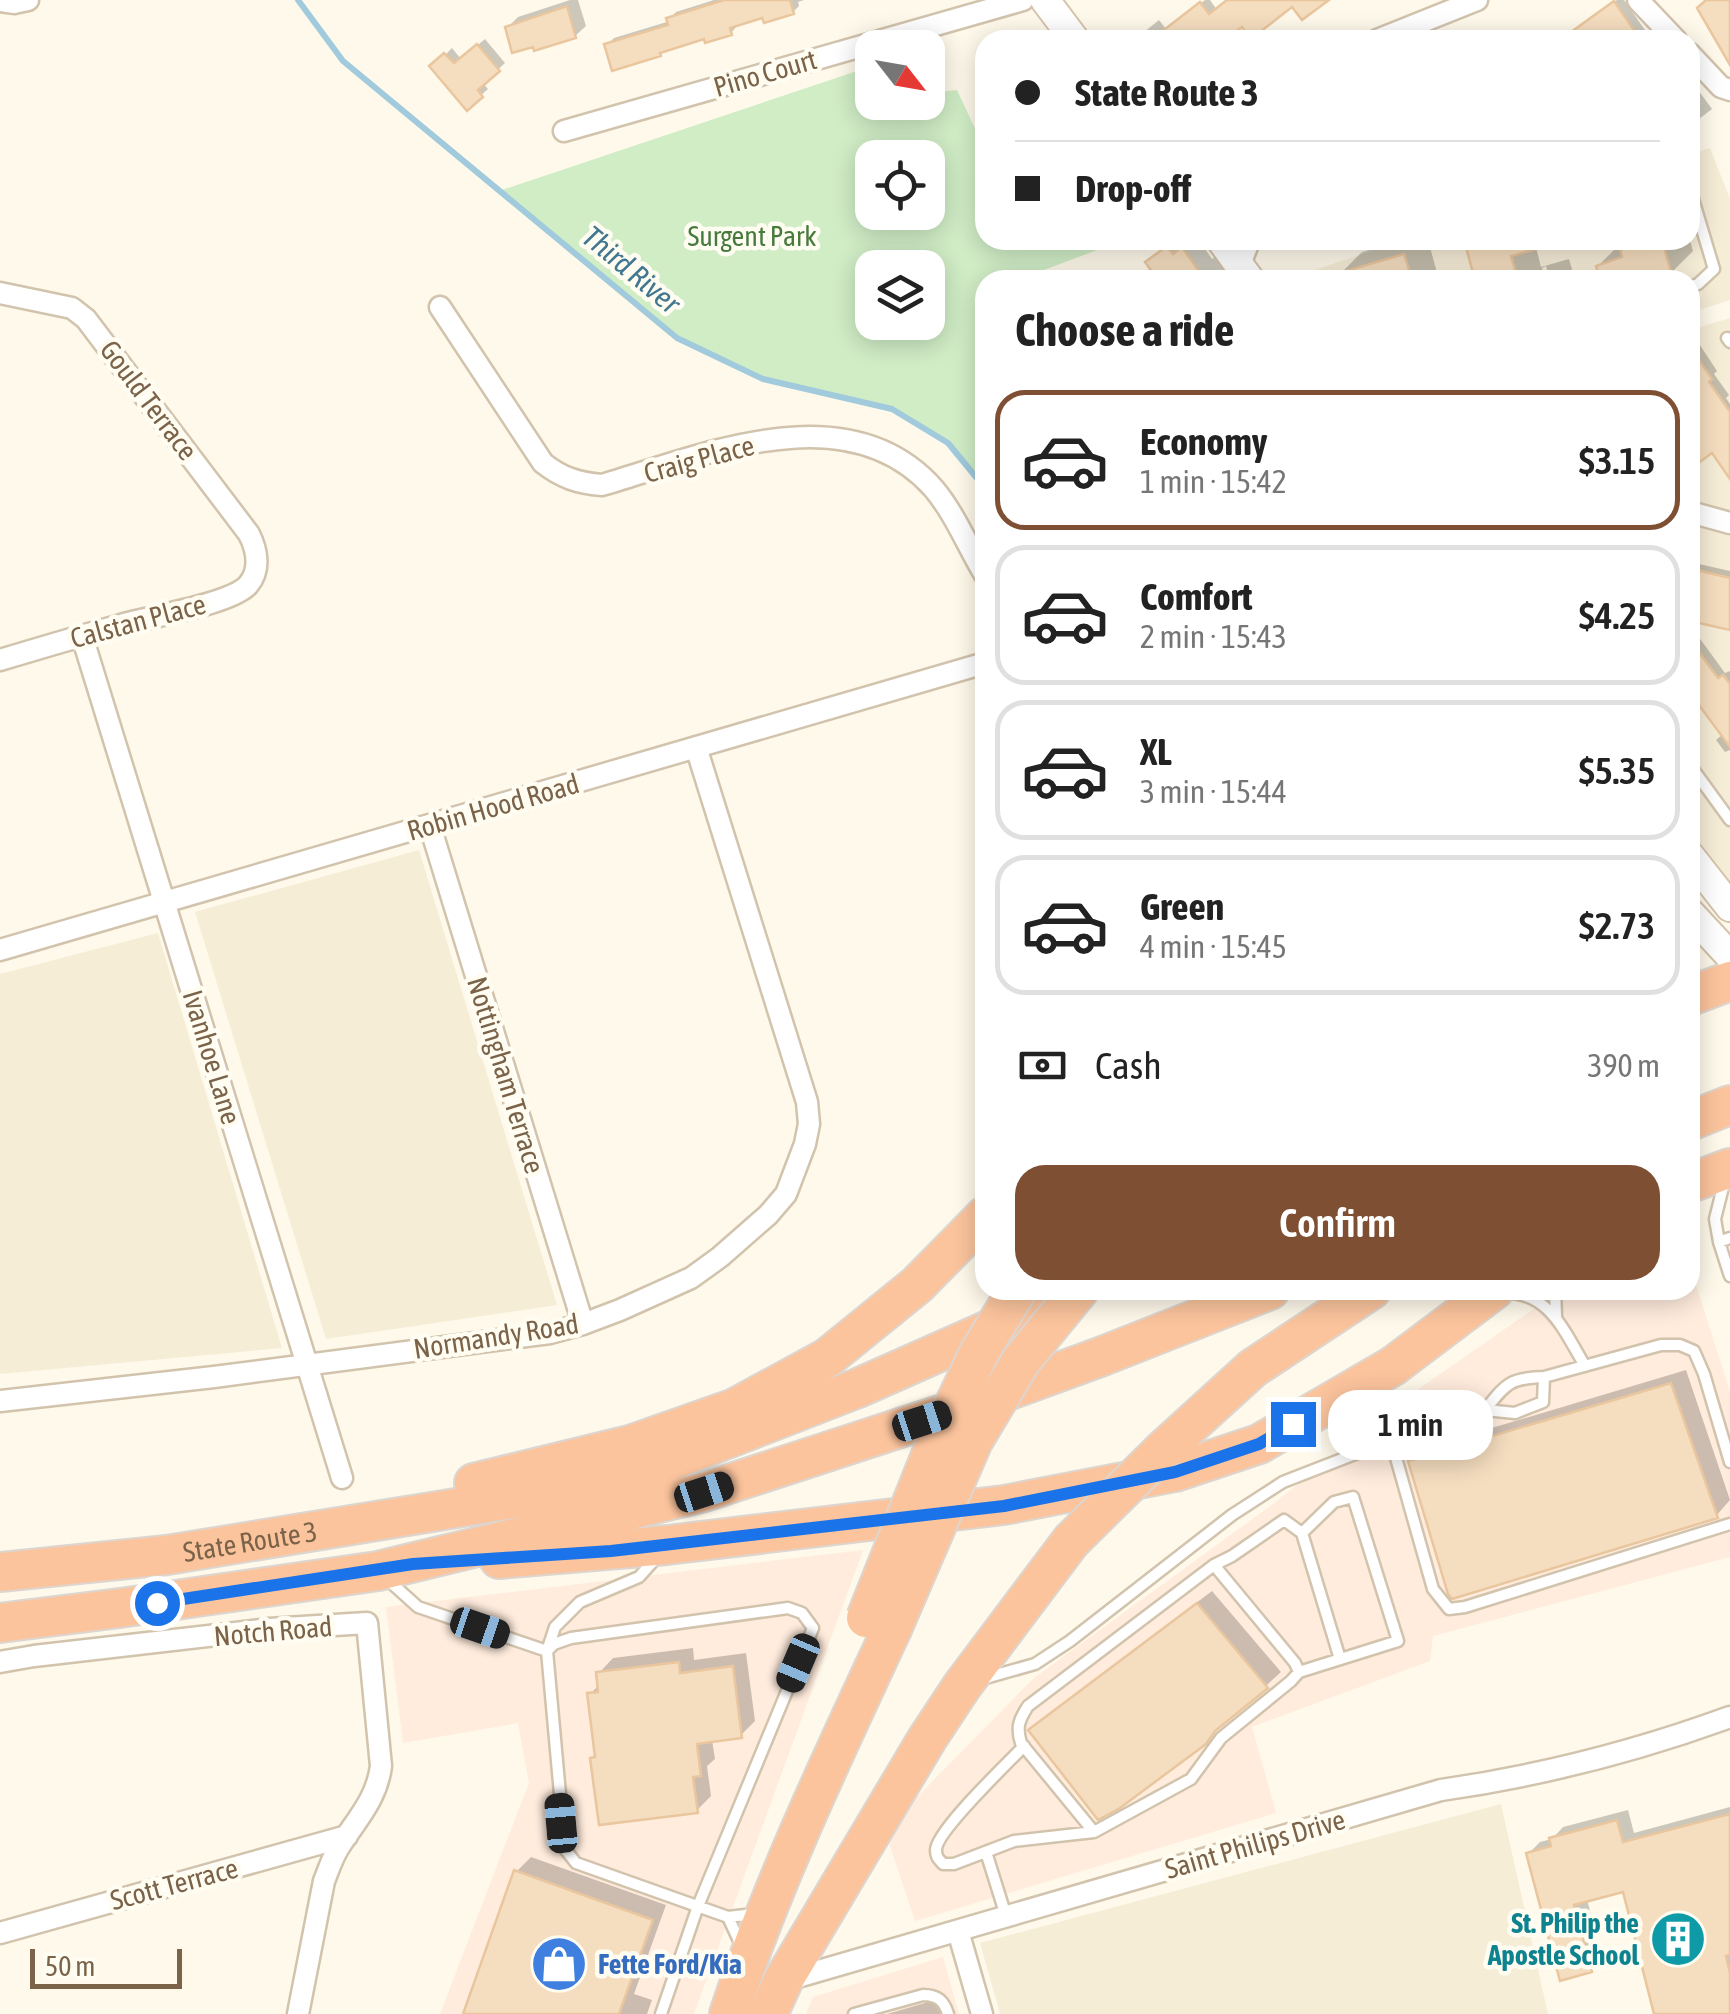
<!DOCTYPE html>
<meta charset="utf-8">
<style>
body{margin:0;font-family:"Asap Condensed",sans-serif;background:#f2f2f2;color:#222;height:100vh;display:flex;flex-direction:column;font-size:38px;white-space:nowrap}
*{box-sizing:border-box;margin:0}
p{font-size:32px;color:#767676}
.icon{flex:none;width:55px;height:55px;fill:none;stroke:currentColor;stroke-width:2;stroke-linecap:round;stroke-linejoin:round}
.map{position:relative;flex:1;overflow:hidden}
.sheet{position:absolute;left:975px;top:270px;width:725px;height:1030px;display:flex;flex-direction:column;background:#fff;border-radius:30px;box-shadow:0 5px 25px #0003}
.sheet>*{flex:none}
.banner{position:absolute;left:975px;top:30px;width:725px;height:220px;border-radius:30px;box-shadow:0 5px 25px #0003;display:grid;align-content:center;height:220px;padding:0 40px;background:#fff}
.needle{width:65px;rotate:121deg}
.controls{position:absolute;left:855px;top:30px;display:grid;gap:20px}
.controls a{display:grid;place-items:center;width:90px;height:90px;border-radius:20px;background:#fff;box-shadow:0 5px 25px #0003;font-size:50px}
.scale{position:absolute;left:30px;bottom:25px;width:152px;box-sizing:border-box;padding-left:10px;border:5px solid #7b634a;border-top:0;font-size:28px;line-height:35px;white-space:nowrap;color:#7b634a;-webkit-text-stroke:8px #fffcf1;paint-order:stroke}
.end{position:absolute;width:45px;height:45px;margin:-22px;border:12px solid #1a73e8;background:#fff;box-shadow:0 0 0 5px #fff}
.from{border-radius:50%}
.bubble{position:absolute;height:70px;border-radius:30px;background:#fff;box-shadow:0 5px 25px #0003;font-size:32px;font-weight:600;line-height:70px;text-align:center}
.car{position:absolute;width:30px;height:60px;margin:-30px -15px;border-radius:12px;box-shadow:0 0 8px 2px #0007;background:linear-gradient(#222 24%,#8ab4d8 0 40%,#222 0 76%,#8ab4d8 0 86%,#222 0)}
.banner b{display:flex;align-items:center;gap:35px;height:95px;font-size:38px}
.banner b+b{border-top:2px solid #e0e0e0}
.banner i{width:25px;height:25px;background:#222}
ul{padding:0;list-style:none}
li{display:flex;align-items:center;gap:30px;height:140px;margin:0 20px 15px;padding:0 20px;border:5px solid #e0e0e0;border-radius:30px}
li div{flex:1}
li b{display:block;font-size:38px}
li em{font-style:normal;font-weight:600}
li.active{border-color:#7e4f33}
li>.icon{width:90px;height:90px;stroke-width:1.5}
h2{padding:0 40px;font-size:45px;line-height:120px}
.pay{display:flex;align-items:center;gap:25px;height:110px;padding:0 40px;font-size:38px}
.pay p{margin-inline-start:auto}
.button{display:flex;gap:20px;margin-top:auto;padding:20px 40px}
.button a{flex:1;height:115px;border-radius:30px;background:#7e4f33;color:#fff;font-size:40px;font-weight:600;line-height:115px;text-align:center}
.map>svg:first-child{display:block}
.residential{fill:#f6edd7}
.commercial{fill:#ffecdd}
.green{fill:#d0edc6;fill-rule:evenodd}
.shadow{fill:#0003}
.lines{fill:none;stroke-linecap:round;stroke-linejoin:round}
.stream{stroke:#a1cadc;stroke-width:6}
.building{fill:#f5ddbf;stroke:#e9c69e;stroke-width:2.5}
.lane-casing{stroke:#d2c3ad;stroke-width:15}
.street-casing{stroke:#d2c3ad;stroke-width:25}
.secondary-casing{stroke:#d5c4ab;stroke-width:32}
.highway-casing{stroke:#ddd6d0;stroke-width:42}
.lane{stroke:#fff;stroke-width:10}
.street{stroke:#fff;stroke-width:20}
.secondary{stroke:#fff;stroke-width:28}
.highway{stroke:#fbc49d;stroke-width:38}
.highway-bridge-casing{stroke:#ddd6d0;stroke-width:42;stroke-linecap:butt}
.highway-bridge{stroke:#fbc49d;stroke-width:38}
.route{stroke:#1a73e8;stroke-width:12}
.labels{text-anchor:middle;stroke-width:9;stroke-linejoin:round;paint-order:stroke}
.street-label{font-size:28px;fill:#7b634a;stroke:#fffcf1}
.park-label{font-size:28px;fill:#477b3e;stroke:#fffcf1}
.culture-label{font-size:28px;font-weight:bold;fill:#0d838f;stroke:#fffcf1;text-anchor:end}
.shop-label{font-size:28px;font-weight:bold;fill:#366cbe;stroke:#fffcf1;text-anchor:start}
.water-label{font-size:30px;font-style:italic;fill:#417790;stroke:#fffcf1}
</style>
<div class="map">
<svg width="1730" height="2014" viewBox="0 0 1730 2014">
<rect width="100%" height="100%" fill="#fef9ea"/>
<path class="residential" d="M1710,148L1730,199V300L1690,313V280H1285L1404,240H1690V154Z
M1730,318V888L1690,832V330Z
M419,850L557,1305L326,1339L195,912Z
M158,933L282,1348L0,1374V974Z
M1501,1804L1548,2014H1000L980,1943Z"/>
<path class="commercial" d="M1690,1266L1730,1392V1557L1433,1636L1430,1661L1252,1727L1276,1813L915,1921L888,1840L914,1800L1034,1678L1273,1504L1423,1386L1561,1290H1690Z
M863,1550L694,2014H440L529,1783L518,1723L403,1743L386,1607Z
M943,1957L959,2014H806L813,1997Z"/>
<path class="green" d="M928,64L939,92L957,90L985,150V240H1124L1017,280H985V488L948,443L892,409L763,379L677,338L499,191L872,66V102H928ZM872,158H928V212H872ZM872,268H928V322H872Z"/>
<path class="shadow" d="M570,0H578L586,26L575,36L507,28L518,17Z
M714,0H804L798,2L799,6L793,12L764,15L736,23L737,26L731,33L706,36L665,48L660,54L607,45L614,38L670,21L669,19L676,12Z
M1205,0H1210L1217,10L1229,0H1325L1292,3L1242,24L1221,40H1134L1159,20L1166,29Z
M1617,0H1624L1652,40H1573L1576,29Z
M1488,33L1494,40H1478Z
M485,39L505,63L483,83L488,89L468,107L433,67L452,48L461,59Z
M1690,79L1712,109L1690,126Z
M1173,240H1185L1187,243L1191,240H1199L1212,259L1217,255L1234,280H1161L1148,262Z
M1403,240H1428L1439,280H1341L1340,274L1362,252Z
M1467,240H1542L1536,247L1541,267L1569,259L1575,280H1550L1546,266L1542,268L1545,280H1478Z
M1620,240H1690L1693,251L1671,273L1647,280H1602L1598,266L1621,243Z
M1692,333L1717,371L1714,374L1729,395L1726,398L1730,404V470L1713,450L1690,449V335Z
M1690,562L1730,571V628L1690,618Z
M1690,625L1725,673L1730,671V750L1725,752L1716,740L1723,734L1690,690Z
M1686,1370L1730,1500L1716,1516L1411,1462L1425,1448Z
M1212,1591L1281,1672L1204,1742L1031,1731L1046,1716Z
M693,1648L694,1660L746,1653L755,1721L740,1736L712,1740L715,1759L707,1766L711,1796L696,1811L593,1759L597,1754L590,1694L600,1684L599,1673L613,1658Z
M1730,1807V2014H1657L1625,1889L1587,1899L1602,1959L1591,1970L1529,1853L1540,1842L1552,1839L1563,1827L1628,1810L1634,1833Z
M531,1857L666,1905L634,1994L652,2000L647,2014H466L516,1872Z
M942,1998L947,2014H887Z"/>
<g class="lines">
<path class="stream" d="M298,0L343,61L677,338L763,379L892,409L948,443L985,488"/>
</g>
<path class="building" d="M724,0H790L794,14L764,23L762,18L730,28L732,35L705,43L704,39L660,53L661,56L612,71L604,44L668,25L666,18Z
M1227,0H1329L1302,20L1292,7L1251,39L1242,27L1225,40H1151L1200,2L1209,14Z
M1706,0H1730V65L1697,8Z
M1614,1L1641,40H1560Z
M567,6L576,38L534,51L533,47L512,53L505,27Z
M477,44L500,71L478,90L483,97L467,111L429,66L444,53L454,63Z
M1464,240H1549L1550,245L1511,256L1518,280H1475Z
M1618,240H1662L1672,276L1656,280H1600L1596,266L1622,257Z
M1167,246L1173,254L1182,247L1205,280H1158L1145,262Z
M1404,254L1412,280H1330L1329,276Z
M1690,347L1712,379L1709,382L1730,412V479L1712,453L1697,464L1690,454Z
M1697,570L1730,578V630L1690,621V575L1695,576Z
M1690,640L1718,678L1723,675L1730,684V747L1690,693Z
M1671,1383L1718,1518L1452,1599L1448,1594L1408,1461Z
M1197,1603L1268,1688L1215,1731L1206,1744L1120,1808L1098,1820L1028,1730Z
M679,1662L680,1673L733,1666L742,1738L697,1744L701,1776L693,1777L698,1813L599,1825L590,1758L595,1757L587,1693L598,1692L596,1672Z
M1730,1814V1955L1726,1956L1730,1973V2014H1654L1623,1892L1574,1905L1592,1972L1560,1981L1526,1853L1551,1846L1549,1838L1617,1820L1623,1842Z
M514,1870L653,1920L619,2014H463Z"/>
<g class="lines">
<g class="lane-casing">
<path id="lane" d="M1690,189L1714,269L1698,284L1690,287
M1244,260V240
M1245,265L1255,240
M1727,338L1730,342
M1690,765L1730,820
M1730,1238L1719,1242L1730,1276
M1719,1242L1715,1219L1725,1179
M1555,1290L1556,1316
M1499,1293C1548,1289 1563,1329 1585,1366
M1544,1377L1543,1402L1515,1413L1485,1410L1391,1440L1433,1589L1449,1609L1465,1607L1730,1524
M1485,1410C1506,1384 1509,1378 1544,1377L1661,1345H1680L1694,1351L1704,1374L1730,1462
M1302,1533L1340,1659
M388,1580L418,1607L547,1651L555,1627L580,1602L639,1577L657,1557
M982,1679L1035,1664L1070,1641L1232,1515L1283,1482L1391,1440
M1024,1746C1008,1763 936,1831 936,1850C936,1858 939,1859 943,1864H954L1014,1841L1094,1832L1191,1779L1221,1738L1291,1681L1299,1672L1295,1663L1214,1565
M1094,1832L1021,1743C1016,1727 1019,1720 1028,1706L1214,1565L1232,1556L1284,1520L1302,1533L1334,1502L1353,1497L1398,1641L1299,1672
M986,1852L1006,1916
M741,1945L728,1917L754,1914
M661,2014L698,1906L813,1628L802,1613L788,1608L571,1638L554,1644L547,1651L565,1849L576,1863L728,1917
M854,2014L923,1995C938,1995 944,2001 948,2014"/>
</g>
<g class="street-casing">
<path id="street" d="M1638,0L1676,40
M0,1L14,3L28,0
M1377,40L1477,0
M1690,54L1721,87L1730,90
M564,131L1023,0
M0,293L72,308L86,319L249,534C257,550 261,570 248,585C231,604 148,617 121,625C80,636 40,648 0,660
M440,307L543,463C562,478 578,483 602,485C704,455 849,392 934,489C955,514 968,547 985,575
M1690,512L1730,523
M82,636L342,1478
M430,826L583,1324
M0,950L985,663
M0,1401L214,1377L550,1333L583,1324L620,1310L691,1278L720,1257L768,1215L786,1194L805,1144L809,1124L807,1102L696,747
M0,1662L34,1656L269,1629L367,1623L381,1766C377,1798 358,1818 341,1844C333,1855 329,1869 324,1881L298,2014
M958,1931L982,2014
M0,1933L347,1836
M784,1981L1441,1790C1539,1776 1637,1751 1730,1717"/>
</g>
<g class="secondary-casing">
<path id="secondary" d="M1045,0L1075,40
M1221,240L1250,280
M1690,856L1730,907
M1690,913L1730,956"/>
</g>
<g class="highway-casing">
<g id="highway">
<path d="M1690,996L1730,981"/>
<path d="M1690,1121L1730,1105"/>
<path d="M1690,1183L1730,1168"/>
<path d="M1164,1449L1253,1368L1371,1290"/>
<path d="M474,1483L630,1445L735,1408L827,1358L917,1285L985,1216"/>
<path d="M499,1559L667,1545L1004,1505L1175,1472L1259,1444L1393,1366L1494,1290"/>
<path id="s1" d="M0,1572L167,1555L555,1492L647,1470L858,1388L1079,1290"/>
<path d="M0,1623L120,1608L378,1571L704,1492L958,1409L1100,1357L1270,1290"/>
<path d="M729,2014C773,1881 833,1756 892,1629"/>
<path d="M768,2014L783,1981L927,1739L962,1686L1071,1541"/>
</g>
</g>
<use href="#lane" class="lane"/>
<use href="#street" class="street"/>
<use href="#secondary" class="secondary"/>
<use href="#highway" class="highway"/>
<g class="highway-bridge-casing">
<path id="highway-bridge" d="M1071,1541L1164,1449
M866,1618L935,1445L979,1353L1017,1290
M892,1629L973,1441L1021,1361L1079,1290"/>
</g>
<use href="#highway-bridge" class="highway-bridge"/>
</g>
<g class="lines">
<path class="route" d="M157,1603L413,1564L611,1551L1004,1506L1175,1472L1259,1444L1293,1424"/>
</g>
<defs>
<g id="building-disc" transform="scale(2.875)"><circle r="9.5" fill="#0f9aa8" stroke="#fffcf1"/><path d="M-4-6H4V6H1V3H-1V6H-4ZM-2.5-4.3h1.7v1.8h-1.7ZM.8-4.3h1.7v1.8H.8ZM-2.5-1h1.7V.8h-1.7ZM.8-1h1.7V.8H.8Z" fill="#fff"/></g>
<g id="shop-disc" transform="scale(2.875)"><circle r="9.5" fill="#3f7fe0" stroke="#fffcf1"/><path d="M-5-2.5h2.3a2.7 3.5 0 0 1 5.4 0H5L5.5 6h-11ZM-1.5-2.5h3a1.5 2.3 0 0 0-3 0Z" fill="#fff"/></g>
</defs>
<g fill-rule="evenodd">
<use href="#building-disc" x="1678" y="1939"/>
<use href="#shop-disc" x="559" y="1964"/>
</g>
<g class="labels">
<g class="street-label">
<text transform="translate(765 73) rotate(-16)" y="10">Pino Court</text>
<text transform="translate(149 400) rotate(53)" y="10">Gould Terrace</text>
<text transform="translate(699 459) rotate(-15)" y="10">Craig Place</text>
<text transform="translate(138 621) rotate(-15)" y="10">Calstan Place</text>
<text transform="translate(493 807) rotate(-16)" y="10">Robin Hood Road</text>
<text transform="translate(212 1057) rotate(73)" y="10">Ivanhoe Lane</text>
<text transform="translate(506 1075) rotate(73)" y="10">Nottingham Terrace</text>
<text transform="translate(496 1336) rotate(-9)" y="10">Normandy Road</text>
<text dy="10" stroke="none"><textPath href="#s1" startOffset="252">State Route 3</textPath></text>
<text transform="translate(273 1631) rotate(-5)" y="10">Notch Road</text>
<text transform="translate(1255 1844) rotate(-16)" y="10">Saint Philips Drive</text>
<text transform="translate(174 1884) rotate(-15)" y="10">Scott Terrace</text>
</g>
<g class="park-label">
<text x="752" y="246">Surgent Park</text>
</g>
<g class="culture-label">
<text x="1639" y="1933">St. Philip the<tspan x="1639" dy="32">Apostle School</tspan></text>
</g>
<g class="shop-label">
<text x="598" y="1974">Fette Ford/Kia</text>
</g>
<g class="water-label">
<text transform="translate(631 270) rotate(40)" y="10">Third River</text>
</g>
</g>
</svg>
<div class="controls">
<a><svg class="needle" viewBox="-14 -14 28 28"><path d="M0-13l5 13h-10z" fill="#e53935"/><path d="M0 13l5-13h-10z" fill="#767676"/></svg></a>
<a><svg class="icon" aria-label="locate" viewBox="0 0 24 24"><circle cx="12" cy="12" r="6"/><path d="M12 2v4M12 18v4M2 12h4M18 12h4"/></svg></a>
<a><svg class="icon" aria-label="layers" viewBox="0 0 24 24"><path d="M12 4l9 5-9 5-9-5zM3 14l9 5 9-5"/></svg></a>
</div>
<div class="scale">50 m</div>
<i class="end from" style="left:157px;top:1603px"></i>
<i class="end" style="left:1293px;top:1424px"></i>
<div class="bubble" style="left:1328px;top:1390px;width:165px">1 min</div>
<i class="car" style="left:922px;top:1421px;rotate:72deg"></i>
<i class="car" style="left:704px;top:1492px;rotate:72deg"></i>
<i class="car" style="left:480px;top:1628px;rotate:109deg"></i>
<i class="car" style="left:798px;top:1663px;rotate:203deg"></i>
<i class="car" style="left:561px;top:1823px;rotate:355deg"></i>
<div class="banner">
<b><i class="from"></i>State Route 3</b>
<b><i></i>Drop-off</b>
</div>
<section class="sheet">
<h2>Choose a ride</h2>
<ul>
<li class="active"><svg class="icon" aria-label="car" viewBox="0 0 24 24"><path d="M5 17H2v-5l4-1 3-4h7l3 4 3 1v5h-3M9 17h6M6 11h13"/><circle cx="7" cy="17" r="2"/><circle cx="17" cy="17" r="2"/></svg><div><b>Economy</b><p>1 min · 15:42</p></div><em>$3.15</em></li>
<li><svg class="icon" aria-label="car" viewBox="0 0 24 24"><path d="M5 17H2v-5l4-1 3-4h7l3 4 3 1v5h-3M9 17h6M6 11h13"/><circle cx="7" cy="17" r="2"/><circle cx="17" cy="17" r="2"/></svg><div><b>Comfort</b><p>2 min · 15:43</p></div><em>$4.25</em></li>
<li><svg class="icon" aria-label="car" viewBox="0 0 24 24"><path d="M5 17H2v-5l4-1 3-4h7l3 4 3 1v5h-3M9 17h6M6 11h13"/><circle cx="7" cy="17" r="2"/><circle cx="17" cy="17" r="2"/></svg><div><b>XL</b><p>3 min · 15:44</p></div><em>$5.35</em></li>
<li><svg class="icon" aria-label="car" viewBox="0 0 24 24"><path d="M5 17H2v-5l4-1 3-4h7l3 4 3 1v5h-3M9 17h6M6 11h13"/><circle cx="7" cy="17" r="2"/><circle cx="17" cy="17" r="2"/></svg><div><b>Green</b><p>4 min · 15:45</p></div><em>$2.73</em></li>
</ul>
<div class="pay"><svg class="icon" aria-label="cash" viewBox="0 0 24 24"><path d="M3 7h18v10H3z"/><circle cx="12" cy="12" r="2"/></svg>Cash<p>390 m</p></div>
<div class="button"><a>Confirm</a></div>
</section>
</div>
